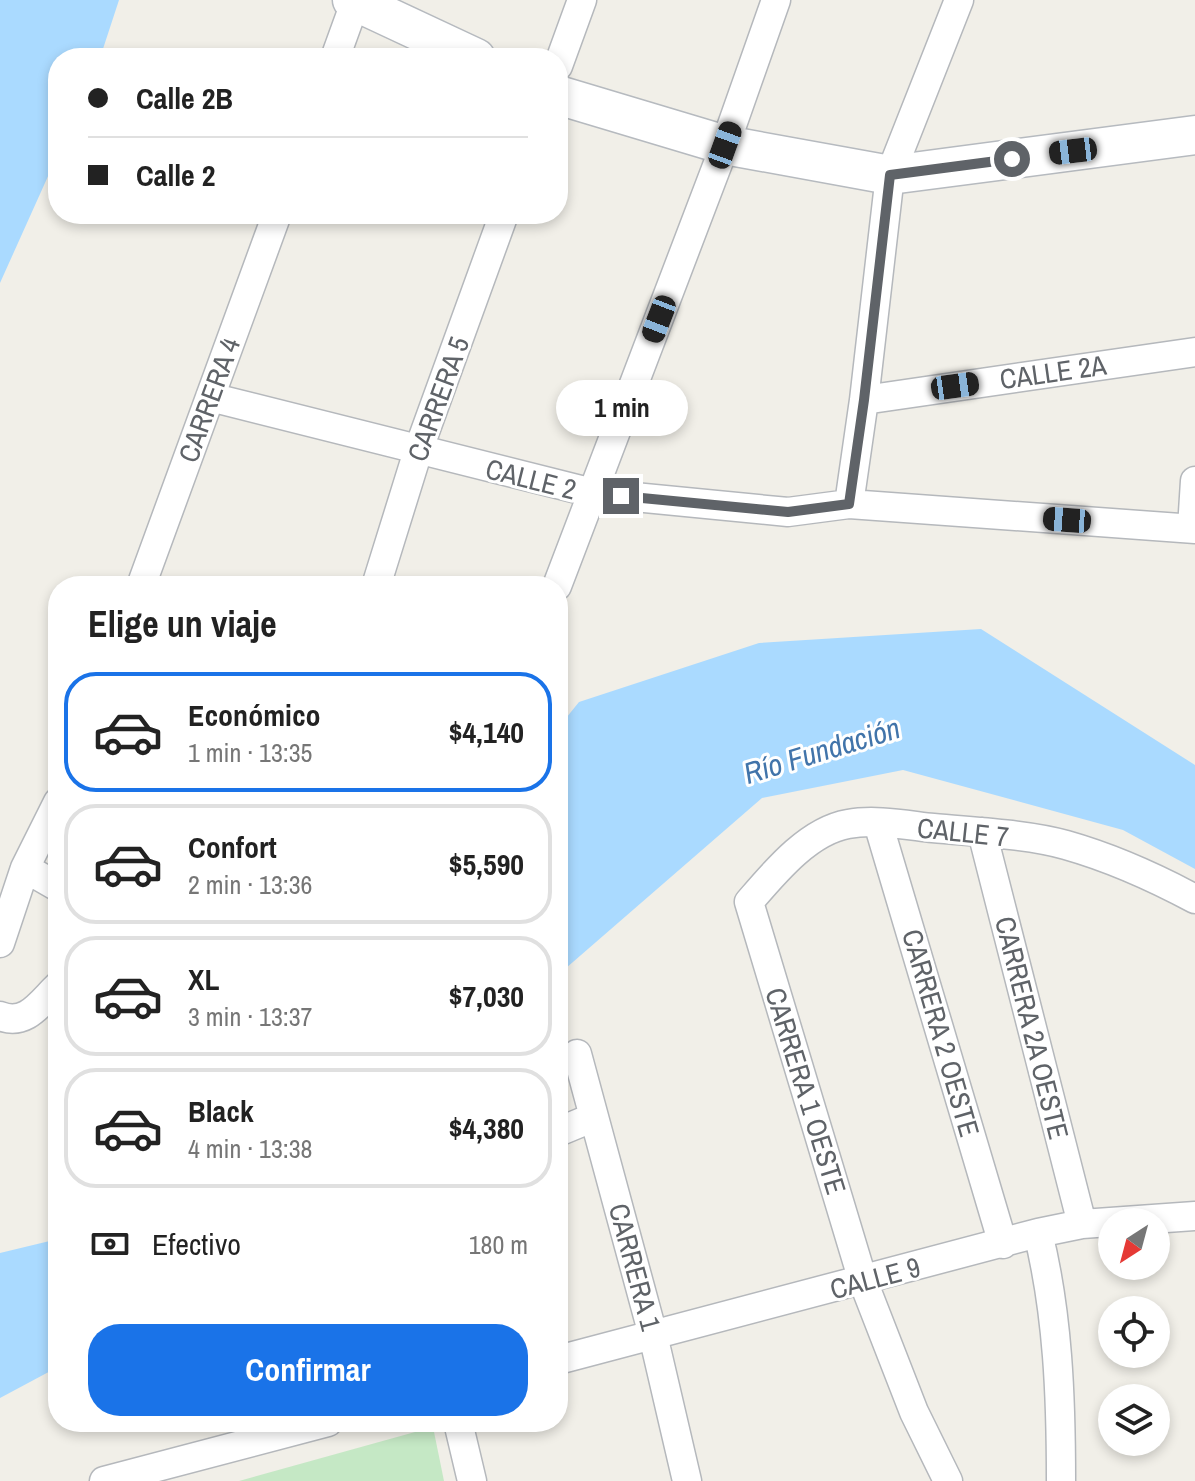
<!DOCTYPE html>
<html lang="es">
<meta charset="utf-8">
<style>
body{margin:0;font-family:"Archivo Narrow",sans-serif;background:#f6f6f6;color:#222;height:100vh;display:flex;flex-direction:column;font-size:30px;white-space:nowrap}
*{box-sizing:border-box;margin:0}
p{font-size:26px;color:#767676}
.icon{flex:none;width:44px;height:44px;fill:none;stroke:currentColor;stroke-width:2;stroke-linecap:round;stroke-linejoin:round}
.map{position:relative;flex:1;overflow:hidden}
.details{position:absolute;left:48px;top:576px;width:520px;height:856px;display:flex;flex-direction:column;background:#fff;border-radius:32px;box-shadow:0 4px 12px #0003}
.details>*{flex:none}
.guide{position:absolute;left:48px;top:48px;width:520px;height:176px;border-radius:32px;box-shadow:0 4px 12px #0003;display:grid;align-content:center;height:176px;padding:0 40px;background:#fff}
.needle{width:52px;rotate:216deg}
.buttons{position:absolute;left:1098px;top:1208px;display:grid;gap:16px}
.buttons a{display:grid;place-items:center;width:72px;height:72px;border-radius:50%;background:#fff;box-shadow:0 4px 12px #0003;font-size:40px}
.end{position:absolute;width:36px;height:36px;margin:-18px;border:10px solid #5f6368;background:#fff;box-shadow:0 0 0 4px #fff}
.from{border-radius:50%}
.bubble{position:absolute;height:56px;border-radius:28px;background:#fff;box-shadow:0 4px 12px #0003;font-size:26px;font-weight:700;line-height:56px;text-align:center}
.car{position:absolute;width:24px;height:48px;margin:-24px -12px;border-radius:10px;box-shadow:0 0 6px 2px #0007;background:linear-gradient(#222 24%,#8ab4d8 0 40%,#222 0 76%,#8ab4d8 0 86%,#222 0)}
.guide b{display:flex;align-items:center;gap:28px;height:76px;font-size:30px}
.guide b+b{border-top:2px solid #e0e0e0}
.guide i{width:20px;height:20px;background:#222}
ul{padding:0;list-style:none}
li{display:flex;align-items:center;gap:24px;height:120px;margin:0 16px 12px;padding:0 24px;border:4px solid #e0e0e0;border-radius:32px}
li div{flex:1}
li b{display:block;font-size:30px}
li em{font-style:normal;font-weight:700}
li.on{border-color:#1a73e8}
li>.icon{width:72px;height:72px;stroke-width:1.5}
h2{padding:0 40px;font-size:36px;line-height:96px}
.pay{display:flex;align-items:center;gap:20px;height:88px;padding:0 40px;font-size:30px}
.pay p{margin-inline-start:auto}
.action{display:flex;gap:16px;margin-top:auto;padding:16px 40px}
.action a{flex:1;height:92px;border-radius:32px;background:#1a73e8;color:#fff;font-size:32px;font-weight:700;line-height:92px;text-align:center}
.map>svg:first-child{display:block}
.green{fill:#c5e8c5}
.water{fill:#aadaff}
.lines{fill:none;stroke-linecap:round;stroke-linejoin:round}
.street-casing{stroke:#b5b8bc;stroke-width:31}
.secondary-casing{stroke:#b6babf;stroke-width:41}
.street{stroke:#fff;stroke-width:28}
.secondary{stroke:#fff;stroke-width:38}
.route{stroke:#5f6368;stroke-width:10}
.labels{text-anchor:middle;stroke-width:6;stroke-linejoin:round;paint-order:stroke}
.street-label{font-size:28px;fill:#5f6368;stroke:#fff}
.water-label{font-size:30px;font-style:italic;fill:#4174aa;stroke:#fff}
</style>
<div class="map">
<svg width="1195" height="1481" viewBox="0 0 1195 1481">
<rect width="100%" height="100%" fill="#f1efe8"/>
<path class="green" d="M433,1427L444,1481H239Z"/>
<path class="water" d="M0,0H119L100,58H58V154L0,283Z
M981,629L1195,765V869L1123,830L903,770L762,798L558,975V728L579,702L759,643Z
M58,1239V1367L0,1398V1253Z"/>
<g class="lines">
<g class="street-casing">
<path id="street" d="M335,58L356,0
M558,66L582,0
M210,397L593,493L788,512L849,504L1195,529
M864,400L1195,352
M849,504L864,400L890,175L959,0
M1192,528L1195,481
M141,586L277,214
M376,586L418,451L504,214
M557,586L725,145L776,0
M878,823L1003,1244
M982,832L1082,1224
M25,868L58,887
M0,943L25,868L58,802
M0,1016C26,1027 41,1002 58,986
M577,1054L653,1335L687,1481
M558,1132L594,1117
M1038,1233C1058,1314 1061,1397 1061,1481
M558,1360L1038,1233L1082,1224L1195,1216
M458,1422L472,1481
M104,1481L328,1422
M948,1481L914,1412L863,1281L749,902C774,873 808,831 848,824C875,819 906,825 933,828C974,832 1027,834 1066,845C1112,858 1154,877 1195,899"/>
</g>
<g class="secondary-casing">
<path id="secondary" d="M352,0L476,58
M558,95L725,145L890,175L1195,135"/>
</g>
<use href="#street" class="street"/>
<use href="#secondary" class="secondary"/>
</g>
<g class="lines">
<path class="route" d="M621,496L788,512L849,504L864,400L890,175L1012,159"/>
</g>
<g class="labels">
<g class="street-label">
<text transform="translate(1053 372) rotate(-8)" y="10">CALLE 2A</text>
<text transform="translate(438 399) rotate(-70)" y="10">CARRERA 5</text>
<text transform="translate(209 400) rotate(-70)" y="10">CARRERA 4</text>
<text transform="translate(531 479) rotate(14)" y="10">CALLE 2</text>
<text transform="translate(963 832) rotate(6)" y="10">CALLE 7</text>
<text transform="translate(1032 1028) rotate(76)" y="10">CARRERA 2A OESTE</text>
<text transform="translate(941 1033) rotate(74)" y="10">CARRERA 2 OESTE</text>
<text transform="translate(806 1091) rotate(73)" y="10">CARRERA 1 OESTE</text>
<text transform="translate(635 1267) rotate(75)" y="10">CARRERA 1</text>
<text transform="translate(875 1278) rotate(-15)" y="10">CALLE 9</text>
</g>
<g class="water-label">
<text transform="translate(822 751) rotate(-17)" y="10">Río Fundación</text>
</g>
</g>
</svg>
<div class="buttons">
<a><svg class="needle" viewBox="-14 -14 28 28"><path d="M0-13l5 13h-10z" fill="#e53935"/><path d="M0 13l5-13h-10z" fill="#767676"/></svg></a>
<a><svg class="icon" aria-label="locate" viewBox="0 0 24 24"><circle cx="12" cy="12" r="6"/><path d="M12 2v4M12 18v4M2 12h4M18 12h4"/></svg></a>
<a><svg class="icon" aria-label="layers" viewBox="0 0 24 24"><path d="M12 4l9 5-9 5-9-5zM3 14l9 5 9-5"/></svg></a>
</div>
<i class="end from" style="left:1012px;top:159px"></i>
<i class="end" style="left:621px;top:496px"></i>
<div class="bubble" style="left:556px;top:380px;width:132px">1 min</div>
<i class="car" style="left:725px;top:145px;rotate:20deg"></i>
<i class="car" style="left:1073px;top:151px;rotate:263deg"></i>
<i class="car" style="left:659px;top:319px;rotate:201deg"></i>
<i class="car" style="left:955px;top:386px;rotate:82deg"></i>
<i class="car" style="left:1067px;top:520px;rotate:274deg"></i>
<div class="guide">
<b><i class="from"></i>Calle 2B</b>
<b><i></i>Calle 2</b>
</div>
<section class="details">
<h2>Elige un viaje</h2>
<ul>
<li class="on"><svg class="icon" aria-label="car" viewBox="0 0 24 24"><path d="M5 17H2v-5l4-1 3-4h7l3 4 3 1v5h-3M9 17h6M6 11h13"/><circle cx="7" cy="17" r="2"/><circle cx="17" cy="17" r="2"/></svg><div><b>Económico</b><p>1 min · 13:35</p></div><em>$4,140</em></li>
<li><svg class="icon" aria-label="car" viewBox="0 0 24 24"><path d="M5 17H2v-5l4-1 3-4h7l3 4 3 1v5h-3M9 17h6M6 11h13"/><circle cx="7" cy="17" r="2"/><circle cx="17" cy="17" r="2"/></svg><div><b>Confort</b><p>2 min · 13:36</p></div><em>$5,590</em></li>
<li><svg class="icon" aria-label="car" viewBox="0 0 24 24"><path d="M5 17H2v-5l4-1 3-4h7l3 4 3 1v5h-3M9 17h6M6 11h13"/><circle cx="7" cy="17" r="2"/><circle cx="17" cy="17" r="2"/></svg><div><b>XL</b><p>3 min · 13:37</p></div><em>$7,030</em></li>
<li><svg class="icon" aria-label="car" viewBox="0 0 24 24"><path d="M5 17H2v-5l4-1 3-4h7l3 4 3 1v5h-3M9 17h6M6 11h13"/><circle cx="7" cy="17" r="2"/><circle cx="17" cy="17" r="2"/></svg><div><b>Black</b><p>4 min · 13:38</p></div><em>$4,380</em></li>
</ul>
<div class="pay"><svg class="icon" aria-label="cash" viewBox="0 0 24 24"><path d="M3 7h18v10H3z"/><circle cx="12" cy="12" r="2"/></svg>Efectivo<p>180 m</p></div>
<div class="action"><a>Confirmar</a></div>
</section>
</div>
